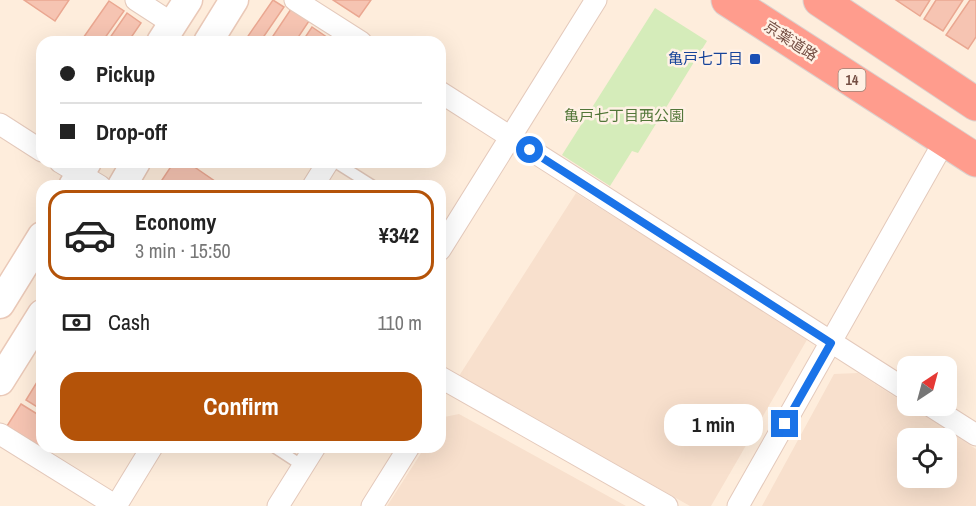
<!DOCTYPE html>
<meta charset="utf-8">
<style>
body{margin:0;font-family:"Archivo Narrow","Noto Sans JP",sans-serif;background:#f6f6f6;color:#222;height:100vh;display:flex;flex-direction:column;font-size:22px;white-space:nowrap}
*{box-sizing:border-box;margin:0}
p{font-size:20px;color:#767676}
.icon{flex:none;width:33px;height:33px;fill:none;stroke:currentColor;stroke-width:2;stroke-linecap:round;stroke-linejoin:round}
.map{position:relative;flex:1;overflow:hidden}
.panel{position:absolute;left:36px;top:180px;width:410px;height:273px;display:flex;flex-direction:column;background:#fff;border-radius:18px;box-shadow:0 6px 24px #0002}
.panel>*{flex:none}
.banner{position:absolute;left:36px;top:36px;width:410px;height:132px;border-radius:18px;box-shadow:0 6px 24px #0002;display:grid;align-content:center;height:132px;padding:0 24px;background:#fff}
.needle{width:39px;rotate:36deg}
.fabs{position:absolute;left:897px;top:356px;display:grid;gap:12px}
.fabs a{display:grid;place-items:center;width:60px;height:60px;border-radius:12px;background:#fff;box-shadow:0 6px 24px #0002;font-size:30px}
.end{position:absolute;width:27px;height:27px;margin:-14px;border:8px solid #1a73e8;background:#fff;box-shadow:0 0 0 3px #fff}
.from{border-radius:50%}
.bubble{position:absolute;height:42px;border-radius:18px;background:#fff;box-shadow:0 6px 24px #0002;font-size:20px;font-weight:700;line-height:42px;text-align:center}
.banner b{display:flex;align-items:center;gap:21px;height:57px;font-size:22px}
.banner b+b{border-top:2px solid #e0e0e0}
.banner i{width:15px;height:15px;background:#222}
ul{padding:10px 0 0;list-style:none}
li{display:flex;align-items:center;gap:18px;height:90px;margin:0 12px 9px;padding:0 12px;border:3px solid transparent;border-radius:18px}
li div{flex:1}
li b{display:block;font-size:22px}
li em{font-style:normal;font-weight:700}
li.current{border-color:#b45309}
li>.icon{width:54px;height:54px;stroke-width:1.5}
.pay{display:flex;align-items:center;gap:15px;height:66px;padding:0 24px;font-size:22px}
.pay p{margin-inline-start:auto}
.cta{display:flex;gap:12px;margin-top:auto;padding:12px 24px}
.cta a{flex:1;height:69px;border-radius:18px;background:#b45309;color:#fff;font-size:24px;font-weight:700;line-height:69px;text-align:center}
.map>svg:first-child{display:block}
.residential{fill:#f8e0cd;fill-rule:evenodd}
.green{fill:#d5ecba}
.building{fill:#f6c4b2;stroke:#eaa791;stroke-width:1.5}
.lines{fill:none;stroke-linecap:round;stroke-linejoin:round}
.lane-casing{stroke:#e4c9bb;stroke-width:13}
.street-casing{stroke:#e4c9bb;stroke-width:23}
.secondary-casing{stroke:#eac9b8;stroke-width:31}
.highway-casing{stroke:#dbd1ce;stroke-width:35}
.lane{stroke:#fff;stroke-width:10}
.street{stroke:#fff;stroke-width:21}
.secondary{stroke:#fff;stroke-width:28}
.highway{stroke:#ff9c8d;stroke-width:33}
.route{stroke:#1a73e8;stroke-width:8}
.transit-dot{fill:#1a4fb4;stroke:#fff1e5;stroke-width:2}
.labels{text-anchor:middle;stroke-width:5;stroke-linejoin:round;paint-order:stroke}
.shield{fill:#fff1e5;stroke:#9e8074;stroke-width:1.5}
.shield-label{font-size:14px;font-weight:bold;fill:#754f44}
.street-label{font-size:15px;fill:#754f44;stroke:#fff1e5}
.transit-label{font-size:15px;fill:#164399;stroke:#fff1e5;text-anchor:end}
.park-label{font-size:15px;fill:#527638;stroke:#fff1e5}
</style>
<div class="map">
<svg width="976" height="506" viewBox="0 0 976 506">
<rect width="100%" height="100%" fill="#feeddc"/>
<path class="residential" d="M576,193L808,338L711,506H690L459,376Z
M858,373L976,449V506H762L834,374ZM908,438H946V477H908Z
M459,414L626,506H387L425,447H440V424L444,417Z"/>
<path class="green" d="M655,8L707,41L638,153L632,151L610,186L562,155Z"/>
<path class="building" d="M24,0H69L55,21Z
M273,0L284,7L260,42H250L246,39Z
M333,0H371L359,17Z
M896,0H930L920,16Z
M936,0H963L943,31L924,19Z
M970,0H976V37L968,49L946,35Z
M109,1L124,11L102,42H83L81,41Z
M291,9L309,21L295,42H269Z
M127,13L141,23L128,42H107Z
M312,27L334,42H302Z
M174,162H187L222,186H158Z
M42,374V410L26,400Z
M21,404L42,417V447H47L45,450L7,426Z"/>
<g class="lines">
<g class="lane-casing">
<path id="lane" d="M335,162L373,186
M274,447L303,466"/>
</g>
<g class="street-casing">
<path id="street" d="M136,0L173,24
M295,0L361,42
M440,92L908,391
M0,124L42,151
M60,162L100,186
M313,186L328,162
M440,250L596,0
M440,377L667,506
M929,405L976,435
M0,434L116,506
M116,506L152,447
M278,506L315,447
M372,506L409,447
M738,506L945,140"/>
</g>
<g class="secondary-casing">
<path id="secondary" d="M161,42L188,0
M208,42L234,0
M73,186L87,162
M122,186L136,162
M0,304L42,236
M0,381L42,314"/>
</g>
<g class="highway-casing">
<path id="highway" d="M728,0L976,160
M820,0L976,104"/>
</g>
<use href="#lane" class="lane"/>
<use href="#street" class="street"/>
<use href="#secondary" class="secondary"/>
<use href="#highway" class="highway"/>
</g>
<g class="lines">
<path class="route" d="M530,150L831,343L785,424"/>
</g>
<rect class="transit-dot" x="749" y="53" width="12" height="12" rx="3"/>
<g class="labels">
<rect class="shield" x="838.5" y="69" width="27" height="22" rx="4.5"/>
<g class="shield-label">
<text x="852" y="85">14</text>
</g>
<g class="street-label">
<text transform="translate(791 41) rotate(33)" y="5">京葉道路</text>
</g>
<g class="transit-label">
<text x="743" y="64">亀戸七丁目</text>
</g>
<g class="park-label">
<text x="624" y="121">亀戸七丁目西公園</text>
</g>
</g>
</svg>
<div class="fabs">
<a><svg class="needle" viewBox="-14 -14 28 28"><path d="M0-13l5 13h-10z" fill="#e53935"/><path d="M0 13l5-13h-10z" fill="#767676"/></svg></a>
<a><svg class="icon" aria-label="locate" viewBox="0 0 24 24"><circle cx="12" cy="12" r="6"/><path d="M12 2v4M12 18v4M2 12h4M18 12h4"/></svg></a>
</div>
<i class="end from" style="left:530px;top:150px"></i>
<i class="end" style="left:785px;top:424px"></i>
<div class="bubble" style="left:664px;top:404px;width:99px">1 min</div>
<div class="banner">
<b><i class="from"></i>Pickup</b>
<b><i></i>Drop-off</b>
</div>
<section class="panel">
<ul>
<li class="current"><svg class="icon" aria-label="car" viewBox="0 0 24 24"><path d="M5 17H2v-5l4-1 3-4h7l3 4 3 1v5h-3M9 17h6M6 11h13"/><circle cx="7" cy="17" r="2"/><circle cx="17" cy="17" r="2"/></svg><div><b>Economy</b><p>3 min · 15:50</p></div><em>¥342</em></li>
</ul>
<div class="pay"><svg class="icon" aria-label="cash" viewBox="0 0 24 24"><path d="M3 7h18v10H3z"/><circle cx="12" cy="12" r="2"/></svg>Cash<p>110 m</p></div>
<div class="cta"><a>Confirm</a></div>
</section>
</div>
